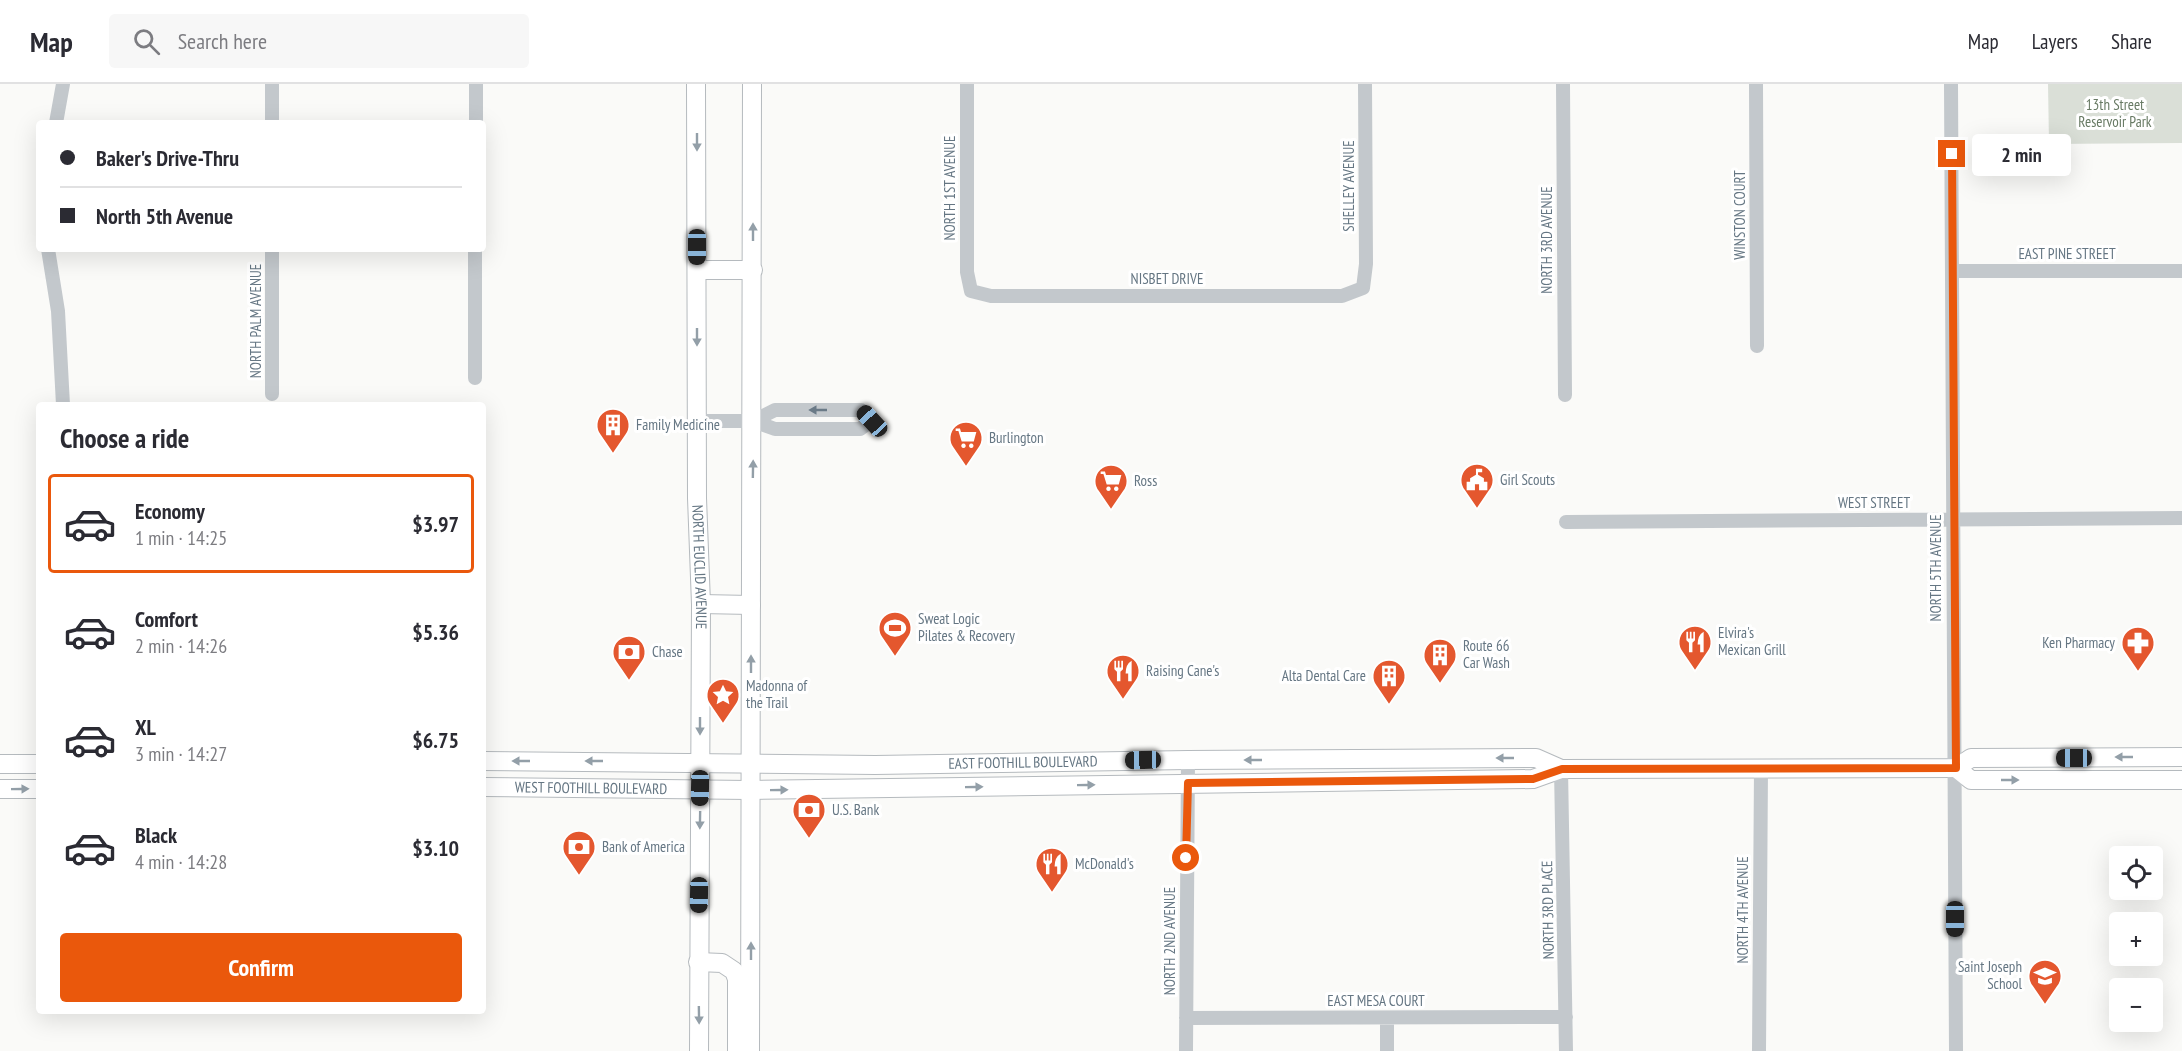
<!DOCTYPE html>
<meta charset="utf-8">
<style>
body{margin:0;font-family:"PT Sans Narrow",sans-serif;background:#f7f7f7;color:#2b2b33;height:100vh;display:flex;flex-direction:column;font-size:22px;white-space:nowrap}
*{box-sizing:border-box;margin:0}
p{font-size:20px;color:#7c7c81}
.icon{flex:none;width:33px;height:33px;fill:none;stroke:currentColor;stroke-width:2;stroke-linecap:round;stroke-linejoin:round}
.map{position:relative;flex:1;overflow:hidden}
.sheet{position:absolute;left:36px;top:318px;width:450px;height:612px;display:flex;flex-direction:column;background:#fff;border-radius:6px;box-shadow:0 6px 24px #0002}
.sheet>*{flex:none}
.banner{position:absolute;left:36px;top:36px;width:450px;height:132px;border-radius:6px;box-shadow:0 6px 24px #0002;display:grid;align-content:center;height:132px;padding:0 24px;background:#fff}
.controls{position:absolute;left:2109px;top:762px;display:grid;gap:12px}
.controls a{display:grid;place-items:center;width:54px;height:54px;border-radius:6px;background:#fff;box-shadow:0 6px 24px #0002;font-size:30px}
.end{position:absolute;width:27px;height:27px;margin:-14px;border:8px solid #ea580c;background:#fff;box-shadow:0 0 0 3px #fff}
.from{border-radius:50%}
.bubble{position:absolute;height:42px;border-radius:6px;background:#fff;box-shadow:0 6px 24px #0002;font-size:20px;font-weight:700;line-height:42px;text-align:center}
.car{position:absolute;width:18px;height:36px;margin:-18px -9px;border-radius:8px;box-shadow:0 0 4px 2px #0007;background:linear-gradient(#222 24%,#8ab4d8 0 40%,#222 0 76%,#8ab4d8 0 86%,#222 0)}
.banner b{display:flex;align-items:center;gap:21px;height:57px;font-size:22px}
.banner b+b{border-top:2px solid #e1e1e2}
.banner i{width:15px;height:15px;background:#2b2b33}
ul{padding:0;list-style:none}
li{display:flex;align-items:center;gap:18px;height:99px;margin:0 12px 9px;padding:0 12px;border:3px solid transparent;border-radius:6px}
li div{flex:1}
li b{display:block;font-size:22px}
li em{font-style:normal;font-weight:700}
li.current{border-color:#ea580c}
li>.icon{width:54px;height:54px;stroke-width:1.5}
h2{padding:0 24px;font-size:27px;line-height:72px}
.cta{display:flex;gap:12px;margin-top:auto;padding:12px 24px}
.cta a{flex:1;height:69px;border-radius:6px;background:#ea580c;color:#fff;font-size:24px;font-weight:700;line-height:69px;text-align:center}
header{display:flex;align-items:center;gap:36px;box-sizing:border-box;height:84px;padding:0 30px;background:#fff;border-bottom:2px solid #e1e1e2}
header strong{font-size:28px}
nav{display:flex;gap:33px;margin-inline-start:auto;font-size:21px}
.search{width:420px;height:54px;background:#f7f7f7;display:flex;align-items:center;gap:15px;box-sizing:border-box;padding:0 21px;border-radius:6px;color:#7c7c81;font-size:22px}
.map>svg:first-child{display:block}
.green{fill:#dadfd7}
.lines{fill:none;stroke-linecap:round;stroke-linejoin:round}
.major-casing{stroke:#b5babe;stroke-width:20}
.minor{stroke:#c3c8cc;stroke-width:14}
.major{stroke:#fff;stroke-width:18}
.oneway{fill:#939fa8}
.oneway2{fill:#6a7a87}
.route{stroke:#ea580c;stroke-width:8}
.labels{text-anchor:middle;stroke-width:6;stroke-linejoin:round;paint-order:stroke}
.park-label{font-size:15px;fill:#687a64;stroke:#fff}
.street-label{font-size:15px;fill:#657683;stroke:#fff}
.poi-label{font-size:15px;fill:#657683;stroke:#fff;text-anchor:start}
</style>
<header>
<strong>Map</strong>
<div class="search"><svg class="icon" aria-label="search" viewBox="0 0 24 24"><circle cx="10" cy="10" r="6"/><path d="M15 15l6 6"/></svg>Search here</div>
<nav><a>Map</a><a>Layers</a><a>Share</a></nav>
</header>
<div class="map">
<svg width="2182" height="967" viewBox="0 0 2182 967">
<rect width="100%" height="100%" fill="#fafaf8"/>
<path class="green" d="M2048,0H2182V59L2049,60Z"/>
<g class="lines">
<g class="major-casing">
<g id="major">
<path id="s1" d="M696,0L697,414L701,520L699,967"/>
<path d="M697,186H753"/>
<path d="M701,520L751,521"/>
<path id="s2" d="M483,677L875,681L1188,676L1536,674L1561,685"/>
<path d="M0,680H39"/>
<path d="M1956,684L1971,696H2182"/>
<path id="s3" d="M483,703L749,706L1533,695L1561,685L1956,684L1971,674L2182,673"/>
<path d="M0,705H39"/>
<path d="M698,878L722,879L734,887L737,895V967"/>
<path d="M750,967L752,0"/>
</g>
</g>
<path class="minor" d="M272,0V39
M967,0V188L971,207L991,212H1342L1363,204L1366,180L1365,0
M1563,0L1565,311
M1756,0L1757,262
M1951,0L1956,967
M56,39L63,0
M476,39V0
M48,165L58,227L63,321
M272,165V310
M1952,187H2182
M475,294V165
M697,337H753L775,345H860L871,337L861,326H775L753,337
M1566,438L2182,434
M1561,685L1566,967
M1186,934L1566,933
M1387,934V967
M1186,967L1188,676
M1759,967L1761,685"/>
<use href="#major" class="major"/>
</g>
<defs><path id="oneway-solid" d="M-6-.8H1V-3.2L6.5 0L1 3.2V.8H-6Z" transform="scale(1.5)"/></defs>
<g class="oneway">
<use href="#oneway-solid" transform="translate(697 58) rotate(90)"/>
<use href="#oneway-solid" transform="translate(753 148) rotate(-90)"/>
<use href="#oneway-solid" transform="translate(697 253) rotate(90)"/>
<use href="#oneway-solid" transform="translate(753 385) rotate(-89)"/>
<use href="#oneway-solid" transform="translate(751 580) rotate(-90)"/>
<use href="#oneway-solid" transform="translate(700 642) rotate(90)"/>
<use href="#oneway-solid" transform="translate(2124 673) rotate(180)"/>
<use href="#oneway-solid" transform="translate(1505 674) rotate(180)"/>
<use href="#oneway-solid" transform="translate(1253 676) rotate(180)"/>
<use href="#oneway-solid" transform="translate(521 677) rotate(-180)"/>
<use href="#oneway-solid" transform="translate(594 677) rotate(180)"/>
<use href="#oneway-solid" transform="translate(2010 696)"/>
<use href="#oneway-solid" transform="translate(1086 701) rotate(-1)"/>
<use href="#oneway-solid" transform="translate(974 703) rotate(-1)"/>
<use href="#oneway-solid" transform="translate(20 705) rotate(-1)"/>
<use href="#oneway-solid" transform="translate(779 706) rotate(-1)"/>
<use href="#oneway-solid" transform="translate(700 736) rotate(91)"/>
<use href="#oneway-solid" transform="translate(751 867) rotate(-90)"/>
<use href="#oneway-solid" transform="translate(699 931) rotate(89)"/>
</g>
<use class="oneway2" href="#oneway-solid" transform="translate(818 326) rotate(180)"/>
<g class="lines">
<path class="route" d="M1186,774L1188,699L1533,695L1562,685L1956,684L1952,70"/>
</g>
<defs>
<g id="building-pin" transform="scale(1.725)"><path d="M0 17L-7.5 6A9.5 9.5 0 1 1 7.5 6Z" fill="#e4572e" stroke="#fff"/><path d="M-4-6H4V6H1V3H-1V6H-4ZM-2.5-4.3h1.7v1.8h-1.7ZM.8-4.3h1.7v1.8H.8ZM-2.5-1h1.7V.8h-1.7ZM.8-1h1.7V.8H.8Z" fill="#fff"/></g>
<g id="supermarket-pin" transform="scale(1.725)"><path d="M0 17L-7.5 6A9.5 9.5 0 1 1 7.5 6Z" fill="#e4572e" stroke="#fff"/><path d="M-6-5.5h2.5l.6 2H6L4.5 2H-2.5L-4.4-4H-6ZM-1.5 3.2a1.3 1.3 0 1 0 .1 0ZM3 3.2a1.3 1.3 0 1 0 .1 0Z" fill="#fff"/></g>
<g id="civic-pin" transform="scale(1.725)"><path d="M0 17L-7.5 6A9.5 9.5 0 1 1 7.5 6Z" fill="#e4572e" stroke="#fff"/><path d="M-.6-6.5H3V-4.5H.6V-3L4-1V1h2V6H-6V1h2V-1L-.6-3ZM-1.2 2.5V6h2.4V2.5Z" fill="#fff"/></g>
<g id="stadium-pin" transform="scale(1.725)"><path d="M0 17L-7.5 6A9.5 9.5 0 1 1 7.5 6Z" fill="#e4572e" stroke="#fff"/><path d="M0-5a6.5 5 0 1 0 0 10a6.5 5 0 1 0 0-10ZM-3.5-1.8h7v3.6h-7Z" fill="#fff"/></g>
<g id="restaurant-pin" transform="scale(1.725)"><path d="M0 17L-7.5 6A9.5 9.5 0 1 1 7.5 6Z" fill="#e4572e" stroke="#fff"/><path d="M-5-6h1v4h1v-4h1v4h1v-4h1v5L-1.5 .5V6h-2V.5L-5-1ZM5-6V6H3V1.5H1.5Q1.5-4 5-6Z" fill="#fff"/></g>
<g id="pharmacy-pin" transform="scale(1.725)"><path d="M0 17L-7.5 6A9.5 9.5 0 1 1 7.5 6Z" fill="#e4572e" stroke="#fff"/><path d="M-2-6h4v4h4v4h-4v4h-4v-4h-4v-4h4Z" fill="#fff"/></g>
<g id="bank-pin" transform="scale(1.725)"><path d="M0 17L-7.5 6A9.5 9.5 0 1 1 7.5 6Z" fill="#e4572e" stroke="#fff"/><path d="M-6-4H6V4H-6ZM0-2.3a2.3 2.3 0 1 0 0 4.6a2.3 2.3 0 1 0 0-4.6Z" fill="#fff"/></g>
<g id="sight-pin" transform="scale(1.725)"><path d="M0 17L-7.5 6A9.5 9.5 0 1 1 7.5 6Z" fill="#e4572e" stroke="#fff"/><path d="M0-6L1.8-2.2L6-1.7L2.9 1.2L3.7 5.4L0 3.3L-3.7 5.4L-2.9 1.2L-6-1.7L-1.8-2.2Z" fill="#fff"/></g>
<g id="school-pin" transform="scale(1.725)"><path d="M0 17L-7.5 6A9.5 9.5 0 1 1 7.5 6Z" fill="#e4572e" stroke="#fff"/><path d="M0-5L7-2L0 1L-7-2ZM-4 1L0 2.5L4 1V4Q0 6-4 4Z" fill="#fff"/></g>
</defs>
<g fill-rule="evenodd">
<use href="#building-pin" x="613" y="341"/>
<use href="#supermarket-pin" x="966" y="354"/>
<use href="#civic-pin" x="1477" y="396"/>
<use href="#supermarket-pin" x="1111" y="397"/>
<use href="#stadium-pin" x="895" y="544"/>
<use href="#restaurant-pin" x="1695" y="558"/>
<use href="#pharmacy-pin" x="2138" y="559"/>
<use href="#bank-pin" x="629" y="568"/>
<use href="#building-pin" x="1440" y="571"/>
<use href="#restaurant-pin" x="1123" y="587"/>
<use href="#building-pin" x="1389" y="592"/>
<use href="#sight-pin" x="723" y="611"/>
<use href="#bank-pin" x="809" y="726"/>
<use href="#bank-pin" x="579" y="763"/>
<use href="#restaurant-pin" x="1052" y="780"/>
<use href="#school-pin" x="2045" y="892"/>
</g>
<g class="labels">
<g class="park-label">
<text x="2115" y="26">13th Street<tspan x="2115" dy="17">Reservoir Park</tspan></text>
</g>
<g class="street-label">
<text transform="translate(1349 102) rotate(-90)" y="5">SHELLEY AVENUE</text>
<text transform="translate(950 104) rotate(-90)" y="5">NORTH 1ST AVENUE</text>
<text transform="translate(1740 131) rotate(-90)" y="5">WINSTON COURT</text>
<text transform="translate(1547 156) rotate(-90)" y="5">NORTH 3RD AVENUE</text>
<text x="2067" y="175">EAST PINE STREET</text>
<text x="1167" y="200">NISBET DRIVE</text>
<text transform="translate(256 237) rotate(-90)" y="5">NORTH PALM AVENUE</text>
<text x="1874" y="424">WEST STREET</text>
<text dy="5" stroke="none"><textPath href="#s1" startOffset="483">NORTH EUCLID AVENUE</textPath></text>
<text transform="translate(1936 484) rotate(-90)" y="5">NORTH 5TH AVENUE</text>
<text dy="5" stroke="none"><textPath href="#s2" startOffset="540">EAST FOOTHILL BOULEVARD</textPath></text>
<text dy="5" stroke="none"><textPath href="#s3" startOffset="108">WEST FOOTHILL BOULEVARD</textPath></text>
<text transform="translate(1548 826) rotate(-91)" y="5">NORTH 3RD PLACE</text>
<text transform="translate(1743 826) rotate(-90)" y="5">NORTH 4TH AVENUE</text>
<text transform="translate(1170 857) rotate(-90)" y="5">NORTH 2ND AVENUE</text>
<text x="1376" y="922">EAST MESA COURT</text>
</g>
<g class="poi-label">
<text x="636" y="346">Family Medicine</text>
<text x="989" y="359">Burlington</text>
<text x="1500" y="401">Girl Scouts</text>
<text x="1134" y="402">Ross</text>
<text x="918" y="540">Sweat Logic<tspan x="918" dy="17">Pilates &amp; Recovery</tspan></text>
<text x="1718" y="554">Elvira's<tspan x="1718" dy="17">Mexican Grill</tspan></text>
<text x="2115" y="564" text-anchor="end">Ken Pharmacy</text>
<text x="1463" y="567">Route 66<tspan x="1463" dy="17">Car Wash</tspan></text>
<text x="652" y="573">Chase</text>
<text x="1146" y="592">Raising Cane's</text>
<text x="1366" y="597" text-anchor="end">Alta Dental Care</text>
<text x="746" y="607">Madonna of<tspan x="746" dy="17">the Trail</tspan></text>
<text x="832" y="731">U.S. Bank</text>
<text x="602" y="768">Bank of America</text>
<text x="1075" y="785">McDonald's</text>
<text x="2022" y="888" text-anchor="end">Saint Joseph<tspan x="2022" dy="17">School</tspan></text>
</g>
</g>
</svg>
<div class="controls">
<a><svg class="icon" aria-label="locate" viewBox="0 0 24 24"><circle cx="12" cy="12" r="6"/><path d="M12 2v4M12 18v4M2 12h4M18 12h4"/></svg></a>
<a>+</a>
<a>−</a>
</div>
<i class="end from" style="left:1186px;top:774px"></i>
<i class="end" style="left:1952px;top:70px"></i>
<div class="bubble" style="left:1972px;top:50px;width:99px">2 min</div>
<i class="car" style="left:697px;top:163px;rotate:180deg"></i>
<i class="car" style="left:872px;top:337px;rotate:317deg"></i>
<i class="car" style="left:2074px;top:674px;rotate:270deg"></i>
<i class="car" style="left:1143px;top:676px;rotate:269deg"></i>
<i class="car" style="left:700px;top:704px;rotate:181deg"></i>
<i class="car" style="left:699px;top:811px;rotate:181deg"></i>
<i class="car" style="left:1955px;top:835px;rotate:180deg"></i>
<div class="banner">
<b><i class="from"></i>Baker's Drive-Thru</b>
<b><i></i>North 5th Avenue</b>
</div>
<section class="sheet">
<h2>Choose a ride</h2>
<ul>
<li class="current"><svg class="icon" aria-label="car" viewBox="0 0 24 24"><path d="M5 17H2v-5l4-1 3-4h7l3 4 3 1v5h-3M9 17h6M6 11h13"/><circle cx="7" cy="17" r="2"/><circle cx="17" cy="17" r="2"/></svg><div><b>Economy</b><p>1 min · 14:25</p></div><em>$3.97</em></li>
<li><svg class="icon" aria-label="car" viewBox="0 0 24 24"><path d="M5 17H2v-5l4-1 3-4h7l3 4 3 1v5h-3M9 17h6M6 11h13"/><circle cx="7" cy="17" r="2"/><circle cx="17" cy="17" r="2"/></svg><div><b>Comfort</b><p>2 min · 14:26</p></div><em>$5.36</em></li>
<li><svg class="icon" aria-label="car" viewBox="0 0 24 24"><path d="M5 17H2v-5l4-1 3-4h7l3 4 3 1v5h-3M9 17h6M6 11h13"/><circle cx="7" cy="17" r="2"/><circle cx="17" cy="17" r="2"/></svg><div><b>XL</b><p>3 min · 14:27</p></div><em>$6.75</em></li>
<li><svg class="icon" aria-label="car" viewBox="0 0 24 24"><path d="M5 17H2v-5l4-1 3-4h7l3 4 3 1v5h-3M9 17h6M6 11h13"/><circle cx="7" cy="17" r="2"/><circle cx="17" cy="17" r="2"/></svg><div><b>Black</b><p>4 min · 14:28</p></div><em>$3.10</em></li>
</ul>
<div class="cta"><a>Confirm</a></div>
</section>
</div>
